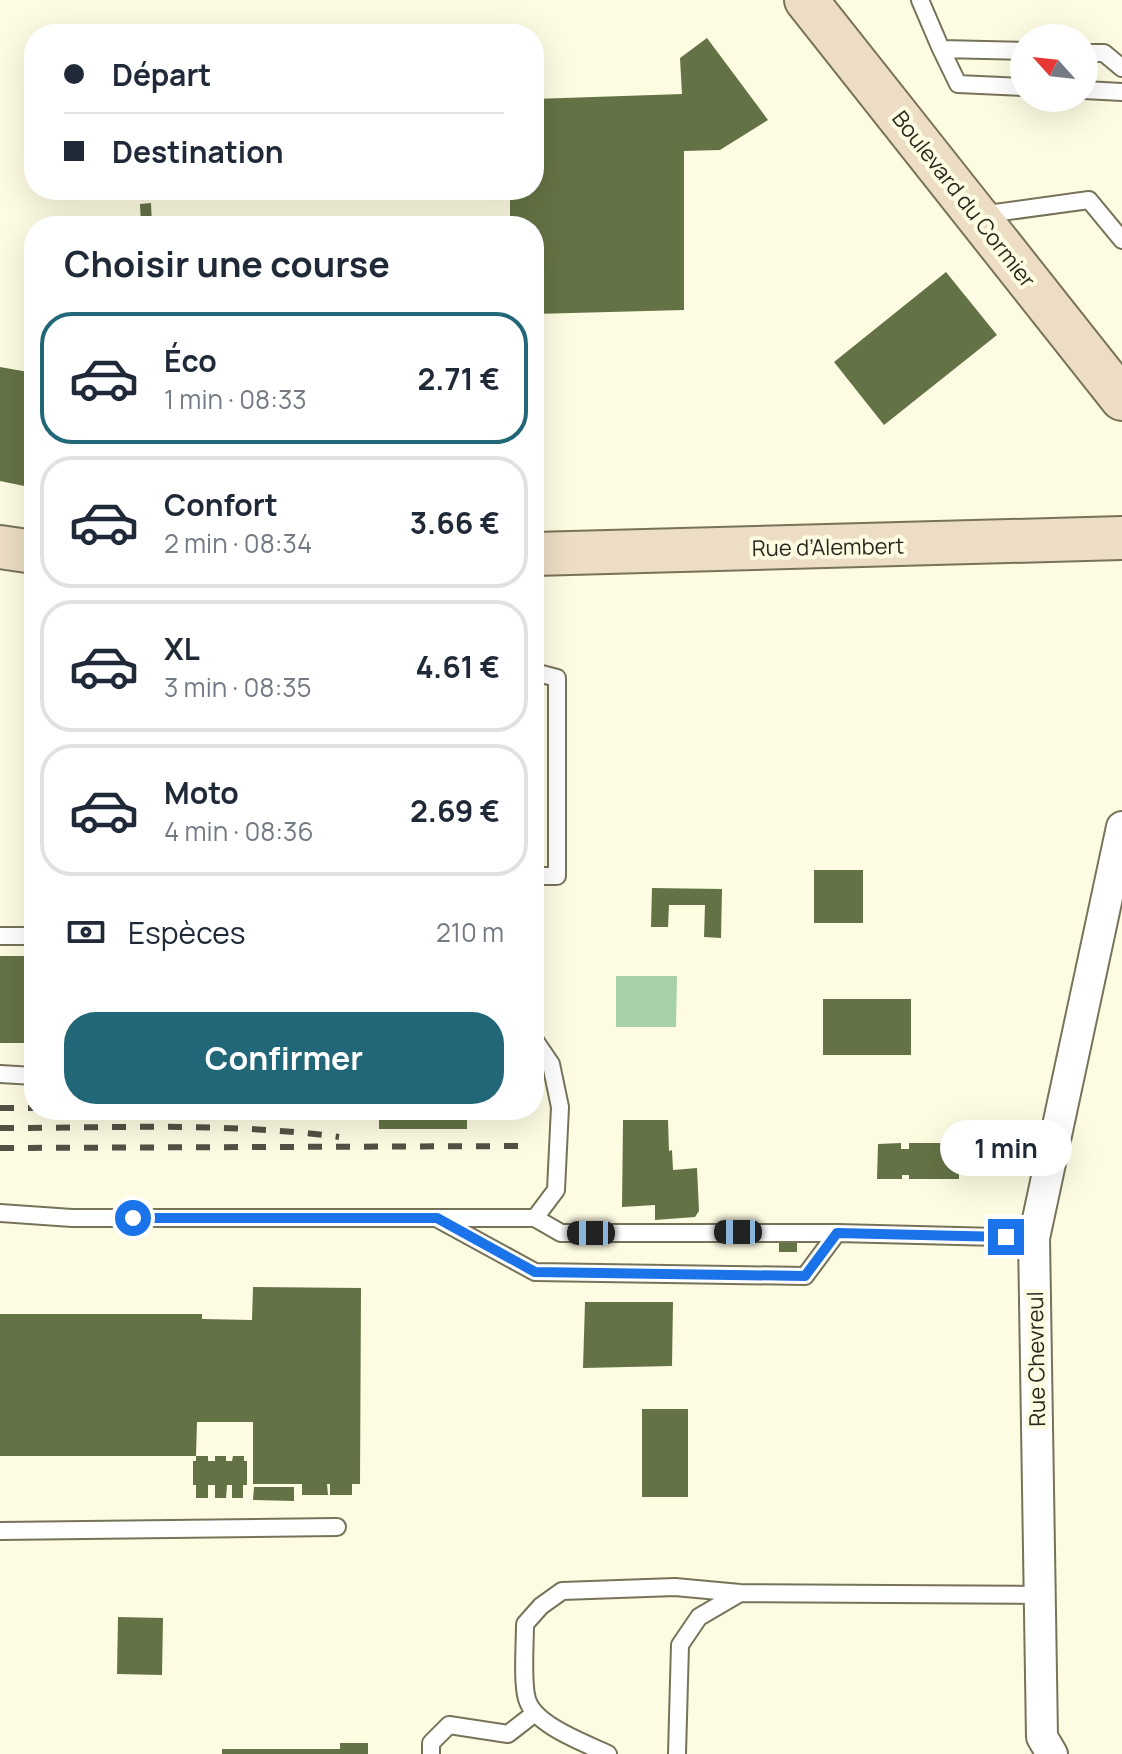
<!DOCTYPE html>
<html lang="fr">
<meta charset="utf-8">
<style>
body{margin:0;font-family:Manrope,sans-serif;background:#f6f6f7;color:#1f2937;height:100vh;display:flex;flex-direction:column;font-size:30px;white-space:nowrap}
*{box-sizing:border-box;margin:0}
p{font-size:26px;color:#747a83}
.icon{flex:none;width:44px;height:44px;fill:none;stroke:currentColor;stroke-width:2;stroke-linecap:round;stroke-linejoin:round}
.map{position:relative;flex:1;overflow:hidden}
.sheet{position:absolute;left:24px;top:216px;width:520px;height:904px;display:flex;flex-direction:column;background:#fff;border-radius:32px;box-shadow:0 8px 32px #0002}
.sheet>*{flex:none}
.hud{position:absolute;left:24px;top:24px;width:520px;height:176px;border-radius:32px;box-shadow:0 8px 32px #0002;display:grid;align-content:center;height:176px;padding:0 40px;background:#fff}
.needle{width:52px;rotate:297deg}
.controls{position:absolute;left:1010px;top:24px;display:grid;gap:16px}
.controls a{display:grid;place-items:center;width:88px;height:88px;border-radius:50%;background:#fff;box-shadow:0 8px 32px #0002;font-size:40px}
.end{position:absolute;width:36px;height:36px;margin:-18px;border:10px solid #1a73e8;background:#fff;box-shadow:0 0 0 4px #fff}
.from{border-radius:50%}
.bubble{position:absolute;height:56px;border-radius:28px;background:#fff;box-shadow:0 8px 32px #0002;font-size:26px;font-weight:700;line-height:56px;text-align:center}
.car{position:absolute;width:24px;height:48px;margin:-24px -12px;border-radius:10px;box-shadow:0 0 6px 2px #0007;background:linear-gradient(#222 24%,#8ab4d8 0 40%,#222 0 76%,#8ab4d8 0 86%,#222 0)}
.hud b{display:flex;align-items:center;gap:28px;height:76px;font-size:30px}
.hud b+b{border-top:2px solid #e0e1e3}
.hud i{width:20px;height:20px;background:#1f2937}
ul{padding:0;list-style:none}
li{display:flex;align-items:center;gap:24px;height:132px;margin:0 16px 12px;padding:0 24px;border:4px solid #e0e1e3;border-radius:32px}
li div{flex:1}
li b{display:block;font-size:30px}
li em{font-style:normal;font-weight:700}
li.on{border-color:#226778}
li>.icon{width:72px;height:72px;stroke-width:1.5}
h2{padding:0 40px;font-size:36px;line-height:96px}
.pay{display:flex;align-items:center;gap:20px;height:88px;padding:0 40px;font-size:30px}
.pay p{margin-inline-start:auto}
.action{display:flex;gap:16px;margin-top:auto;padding:16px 40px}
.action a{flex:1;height:92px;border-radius:32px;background:#226778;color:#fff;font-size:32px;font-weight:700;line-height:92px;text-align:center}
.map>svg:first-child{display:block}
.water{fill:#a6d0a9}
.building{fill:#647345}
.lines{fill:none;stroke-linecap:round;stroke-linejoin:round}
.lane-casing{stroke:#777359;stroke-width:20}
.street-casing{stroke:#777359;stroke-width:34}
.secondary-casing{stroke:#777359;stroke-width:46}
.lane{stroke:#fff;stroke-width:16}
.street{stroke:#fff;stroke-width:30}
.secondary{stroke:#ecddc4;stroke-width:42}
.rail{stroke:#535143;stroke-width:6;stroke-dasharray:14 14;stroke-linecap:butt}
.route{stroke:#1a73e8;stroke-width:10}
.labels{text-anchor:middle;stroke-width:8;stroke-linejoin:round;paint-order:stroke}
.street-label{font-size:22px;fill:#2a281d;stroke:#fefbe3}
</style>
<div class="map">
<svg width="1122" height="1754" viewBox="0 0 1122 1754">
<rect width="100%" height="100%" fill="#fefbe3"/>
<path class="water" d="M616,976H677L676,1027H616Z"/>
<path class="building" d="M707,38L768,120L720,150L684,151V310L534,314V226H510V190H534V99L682,94L680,58Z
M151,203L152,226H141L140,204Z
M946,272L997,335L884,425L834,362Z
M0,367L34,373V488L0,481Z
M814,870H863V923H814Z
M652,888L722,889L721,938L704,937L705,905H669L668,927H651Z
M0,956H34V1043H0Z
M823,999H911V1055H823Z
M379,1110H467V1129H379Z
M623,1120H668L669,1151L672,1150L673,1170L697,1168L699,1211L695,1217L655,1220V1205L622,1207Z
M901,1143V1149H909V1143H959V1179H909V1175H902V1179H877L878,1144Z
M797,1242V1252H779V1243Z
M253,1287L361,1288L360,1484H352V1495H330V1484H327L328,1495H302V1484H253V1422H197L196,1456H0V1314H202V1319L252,1320Z
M585,1302H673L672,1366L583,1368Z
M642,1409H688V1497H642Z
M196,1456H208V1461H215V1456H226V1461H232L233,1456H244V1461H247V1485H243V1498H232V1485H227L226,1498H215V1485H208V1498H196V1485H193V1461H196Z
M254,1487H294V1501L253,1500Z
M118,1617L163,1618L162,1675L117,1674Z
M340,1743H368V1754H222V1749H340Z"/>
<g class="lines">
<g class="lane-casing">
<path id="lane" d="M920,0L941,49L1024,51
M941,49L958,84L1024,87
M1084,53H1104L1122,68
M1084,90L1122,92
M980,215L1089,200L1122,240
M534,672L557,678V876H534
M0,936H34
M0,1074L34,1076
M0,1213L72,1218H535L556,1190L560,1107L551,1064L534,1039
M535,1218L561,1233H837L1034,1238
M438,1219L535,1272L805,1276L837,1233
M0,1531L337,1527
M431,1754V1743L449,1725L508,1734L535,1713
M608,1754C585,1743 534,1725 527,1699C522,1683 525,1643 525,1624L541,1606L562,1591L675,1587L740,1593L1040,1595
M677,1754L680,1645L699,1617L740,1593"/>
</g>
<g class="street-casing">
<path id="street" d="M1052,1754L1042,1737L1034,1238L1122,827"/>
</g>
<g class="secondary-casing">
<path id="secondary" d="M806,0L1122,399
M0,547L34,552
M534,554L1122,538"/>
</g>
<use href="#lane" class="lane"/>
<use href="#street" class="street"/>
<use href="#secondary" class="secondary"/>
<path class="rail" d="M0,1108H34
M0,1128C113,1128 227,1122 339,1137
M0,1148L530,1146"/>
</g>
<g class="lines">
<path class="route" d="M133,1218H437L535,1272L805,1276L837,1233L1006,1237"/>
</g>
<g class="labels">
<g class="street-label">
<text transform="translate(964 199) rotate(52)" y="8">Boulevard du Cormier</text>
<text transform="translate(828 547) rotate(-1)" y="8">Rue d’Alembert</text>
<text transform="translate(1036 1359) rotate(-91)" y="8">Rue Chevreul</text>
</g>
</g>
</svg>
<div class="controls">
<a><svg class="needle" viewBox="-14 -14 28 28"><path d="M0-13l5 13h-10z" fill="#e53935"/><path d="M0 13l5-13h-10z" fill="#747a83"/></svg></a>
</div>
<i class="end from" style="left:133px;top:1218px"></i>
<i class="end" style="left:1006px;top:1237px"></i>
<div class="bubble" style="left:940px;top:1120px;width:132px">1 min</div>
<i class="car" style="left:738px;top:1232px;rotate:270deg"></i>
<i class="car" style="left:591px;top:1233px;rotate:270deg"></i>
<div class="hud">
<b><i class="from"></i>Départ</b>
<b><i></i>Destination</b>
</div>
<section class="sheet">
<h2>Choisir une course</h2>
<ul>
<li class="on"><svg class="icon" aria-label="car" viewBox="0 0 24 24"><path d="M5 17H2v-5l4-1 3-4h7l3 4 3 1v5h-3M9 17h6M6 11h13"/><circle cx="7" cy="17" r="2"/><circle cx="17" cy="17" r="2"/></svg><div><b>Éco</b><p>1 min · 08:33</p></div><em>2.71 €</em></li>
<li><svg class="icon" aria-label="car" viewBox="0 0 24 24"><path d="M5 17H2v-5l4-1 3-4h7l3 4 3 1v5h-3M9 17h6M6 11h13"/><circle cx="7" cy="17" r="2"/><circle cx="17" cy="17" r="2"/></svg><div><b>Confort</b><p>2 min · 08:34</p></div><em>3.66 €</em></li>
<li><svg class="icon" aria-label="car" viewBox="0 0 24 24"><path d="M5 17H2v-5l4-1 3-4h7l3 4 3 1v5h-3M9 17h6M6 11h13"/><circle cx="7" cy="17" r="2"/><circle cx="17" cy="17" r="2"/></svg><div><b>XL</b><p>3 min · 08:35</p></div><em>4.61 €</em></li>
<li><svg class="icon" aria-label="car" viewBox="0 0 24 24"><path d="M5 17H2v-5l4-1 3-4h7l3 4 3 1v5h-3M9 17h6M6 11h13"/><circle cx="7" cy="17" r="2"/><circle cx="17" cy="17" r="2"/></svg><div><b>Moto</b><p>4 min · 08:36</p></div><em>2.69 €</em></li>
</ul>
<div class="pay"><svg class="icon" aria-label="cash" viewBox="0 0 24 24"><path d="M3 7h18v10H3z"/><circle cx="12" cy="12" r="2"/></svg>Espèces<p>210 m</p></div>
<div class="action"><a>Confirmer</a></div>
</section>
</div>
